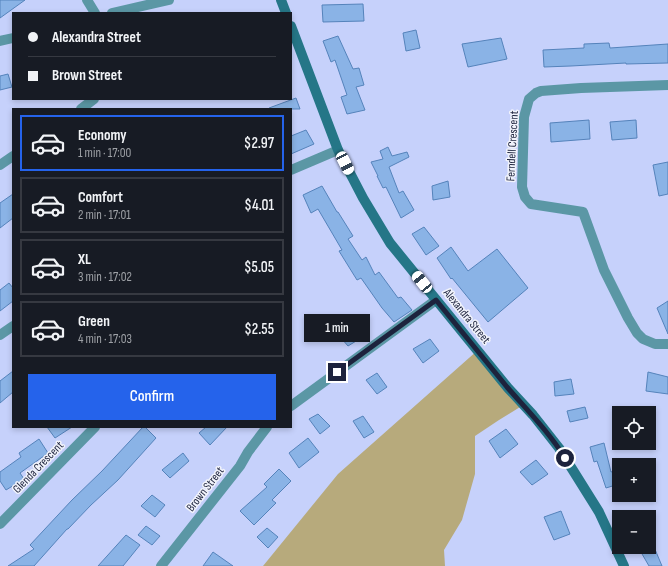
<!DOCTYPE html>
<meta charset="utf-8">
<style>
body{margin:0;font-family:"Sofia Sans Condensed",sans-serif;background:#20242c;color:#f1f3f6;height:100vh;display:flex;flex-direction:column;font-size:15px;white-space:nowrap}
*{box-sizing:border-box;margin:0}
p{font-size:13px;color:#9ea1a6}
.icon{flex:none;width:22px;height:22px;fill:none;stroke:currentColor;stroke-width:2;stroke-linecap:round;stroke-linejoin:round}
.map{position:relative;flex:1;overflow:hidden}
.details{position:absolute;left:12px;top:108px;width:280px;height:320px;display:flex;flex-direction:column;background:#171b24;border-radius:0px;box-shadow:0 2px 6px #0003}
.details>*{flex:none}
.hud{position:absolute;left:12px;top:12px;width:280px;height:88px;border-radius:0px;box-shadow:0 2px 6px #0003;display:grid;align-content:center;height:88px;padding:0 16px;background:#171b24}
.fabs{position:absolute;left:612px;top:406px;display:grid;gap:8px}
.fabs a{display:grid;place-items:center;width:44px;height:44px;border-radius:0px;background:#171b24;box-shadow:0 2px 6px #0003;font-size:20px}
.end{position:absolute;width:18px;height:18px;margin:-9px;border:5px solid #1d233d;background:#fff;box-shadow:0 0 0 2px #fff}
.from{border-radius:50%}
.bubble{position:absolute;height:28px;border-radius:0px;background:#171b24;box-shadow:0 2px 6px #0003;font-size:13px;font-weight:600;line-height:28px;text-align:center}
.car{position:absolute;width:12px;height:24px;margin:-12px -6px;border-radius:5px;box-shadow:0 0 3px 1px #0007;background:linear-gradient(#fff 24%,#345 0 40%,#fff 0 76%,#345 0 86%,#fff 0)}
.hud b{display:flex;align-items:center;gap:14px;height:38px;font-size:15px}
.hud b+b{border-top:1px solid #363941}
.hud i{width:10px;height:10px;background:#f1f3f6}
ul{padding:7px 0 0;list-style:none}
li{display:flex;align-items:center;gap:12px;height:56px;margin:0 8px 6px;padding:0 8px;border:2px solid #363941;border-radius:0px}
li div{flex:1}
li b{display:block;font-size:15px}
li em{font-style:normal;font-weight:600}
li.active{border-color:#2563eb}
li>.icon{width:36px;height:36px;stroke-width:1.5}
.primary-button{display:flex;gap:8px;margin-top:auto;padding:8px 16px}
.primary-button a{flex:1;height:46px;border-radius:0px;background:#2563eb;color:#fff;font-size:16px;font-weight:600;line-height:46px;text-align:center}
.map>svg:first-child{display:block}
.green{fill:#b7aa7c}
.building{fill:#8ab3e6;stroke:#5583bb}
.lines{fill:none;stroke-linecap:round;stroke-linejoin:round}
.street{stroke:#5b97a5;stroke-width:10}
.secondary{stroke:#257687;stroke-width:10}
.route{stroke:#1d233d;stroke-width:5}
.labels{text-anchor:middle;stroke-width:3;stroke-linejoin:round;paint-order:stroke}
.street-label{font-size:12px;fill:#1d233d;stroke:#f1f3fb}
</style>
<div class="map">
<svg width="668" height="566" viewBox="0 0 668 566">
<rect width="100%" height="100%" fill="#c6d1fb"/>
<path class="green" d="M478,350L525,404L499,420L475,436V474L462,520L444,550L445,566H263L338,474Z"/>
<path class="building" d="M0,0H25L0,18Z
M363,4L364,21L323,22L322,5Z
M416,30L420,48L406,51L403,33Z
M338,36L353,69L359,68L364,85L356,87L365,110L347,114L341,97L347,95L335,60L331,62L323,41Z
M501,38L507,59L468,67L462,44Z
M609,43L610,48L668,44V63L626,64V63L571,66L544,67L543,50L584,48V44Z
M8,74L12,87L0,90V76Z
M296,98L300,109H269V108Z
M589,120L590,139L551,142L550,123Z
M636,120L637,138L612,140L610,122Z
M306,130L314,144L291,154V136Z
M388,147L392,156L407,152L409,157L389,167L399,193L403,191L414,210L401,218L386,187L383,188L377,176H378L371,162L383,159L380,151Z
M668,162V194L659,196L653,165Z
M448,181L450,197L433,200L432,186Z
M322,186L337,212H338L353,236L348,239L362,260L366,257L375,275L379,272L398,298L401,297L412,310L394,322L382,308L361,278L357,280L339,251L342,250L318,209L311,213L303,195Z
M13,194V218L0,228V203Z
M424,227L439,246L426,255L412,234Z
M451,247L468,271L497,249L528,288L488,322L452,278L451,279L437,258Z
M9,283L13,288V301L0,311V290Z
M668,301V334L657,308Z
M348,321L361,338L348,346L335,331Z
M430,339L439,351L423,363L413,349Z
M13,371V392L0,403V381Z
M648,372L668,377V394L646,391Z
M377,373L387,387L377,394L366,380Z
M571,379L574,394L555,396L554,382Z
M585,407L588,418L570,422L567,411Z
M318,414L330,426L320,434L309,419Z
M363,416L374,432L364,438L353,421Z
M47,427H72L55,438Z
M143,427H145L156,438L118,480L91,505L68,529H67L34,566H8L34,549L30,545L72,500L102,471Z
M206,427H227L210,445L199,433Z
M506,429L518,444L500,458L489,441Z
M308,438L319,452L299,468L289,453Z
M39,439L48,453L20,473L24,479L6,490L0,481V472L21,457L19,453Z
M604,443L611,472L617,470L619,477V484L606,488L597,461L594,462L590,447Z
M183,453L189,461L170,478L162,470Z
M536,460L548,474L532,485L520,472Z
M279,469L291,481L272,500L276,503L254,525L240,511L267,487L264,484Z
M152,495L165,505L155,517L141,506Z
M561,511L570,534L554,540L544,517Z
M146,526L160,536L152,545L138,535Z
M267,528L278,537L268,548L257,537Z
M126,535L140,545L123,566H98Z
M638,547H654L662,566H649Z
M213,552L233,566H203Z"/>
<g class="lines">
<path class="street" d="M87,0L95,13
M112,13L169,0
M0,41L13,38
M668,85L581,88L541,91L536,93L529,99L524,117L522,187L525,197L531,204L583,212L604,270L628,318L637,333L643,339L655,344H668
M81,109L94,99
M0,165L13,156
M291,170L338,150
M0,335L13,326
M291,406L436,300
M0,524L95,427
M161,566L240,466L248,452L267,427"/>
<path class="secondary" d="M281,0L286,13
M291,26L338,150L363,198L390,243L508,388L533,415L559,448L599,512L624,566"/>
</g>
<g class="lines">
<path class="route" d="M337,372L436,300C460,329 483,358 507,387C527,410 549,432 565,458"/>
</g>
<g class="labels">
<g class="street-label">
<text transform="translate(512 146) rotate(-87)" y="4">Ferndell Crescent</text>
<text transform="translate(467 316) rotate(51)" y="4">Alexandra Street</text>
<text transform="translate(38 467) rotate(-46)" y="4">Glenda Crescent</text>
<text transform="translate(205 489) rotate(-52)" y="4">Brown Street</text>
</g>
</g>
</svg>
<div class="fabs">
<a><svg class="icon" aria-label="locate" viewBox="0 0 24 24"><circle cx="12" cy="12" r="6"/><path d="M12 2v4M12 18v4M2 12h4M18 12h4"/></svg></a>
<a>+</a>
<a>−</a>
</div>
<i class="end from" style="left:565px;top:458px"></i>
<i class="end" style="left:337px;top:372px"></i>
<div class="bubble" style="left:304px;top:314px;width:66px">1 min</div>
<i class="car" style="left:345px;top:163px;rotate:153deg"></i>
<i class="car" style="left:422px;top:282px;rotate:321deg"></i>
<div class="hud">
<b><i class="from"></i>Alexandra Street</b>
<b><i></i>Brown Street</b>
</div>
<section class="details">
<ul>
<li class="active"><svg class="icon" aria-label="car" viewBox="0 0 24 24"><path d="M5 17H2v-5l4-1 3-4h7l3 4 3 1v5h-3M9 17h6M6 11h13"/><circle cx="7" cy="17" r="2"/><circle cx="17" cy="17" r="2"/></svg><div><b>Economy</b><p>1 min · 17:00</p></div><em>$2.97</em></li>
<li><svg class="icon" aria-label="car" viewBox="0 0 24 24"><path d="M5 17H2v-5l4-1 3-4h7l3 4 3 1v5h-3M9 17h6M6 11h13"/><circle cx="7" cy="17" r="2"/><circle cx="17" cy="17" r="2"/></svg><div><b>Comfort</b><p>2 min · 17:01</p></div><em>$4.01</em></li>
<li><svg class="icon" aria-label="car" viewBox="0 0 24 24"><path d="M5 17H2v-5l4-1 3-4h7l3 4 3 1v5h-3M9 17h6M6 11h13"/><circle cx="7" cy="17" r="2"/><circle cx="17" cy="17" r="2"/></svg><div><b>XL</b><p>3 min · 17:02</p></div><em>$5.05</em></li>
<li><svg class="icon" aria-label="car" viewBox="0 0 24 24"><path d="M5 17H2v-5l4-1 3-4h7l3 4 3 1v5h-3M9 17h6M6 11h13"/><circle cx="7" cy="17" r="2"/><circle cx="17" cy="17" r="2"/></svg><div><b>Green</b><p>4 min · 17:03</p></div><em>$2.55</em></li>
</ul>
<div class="primary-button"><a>Confirm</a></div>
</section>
</div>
